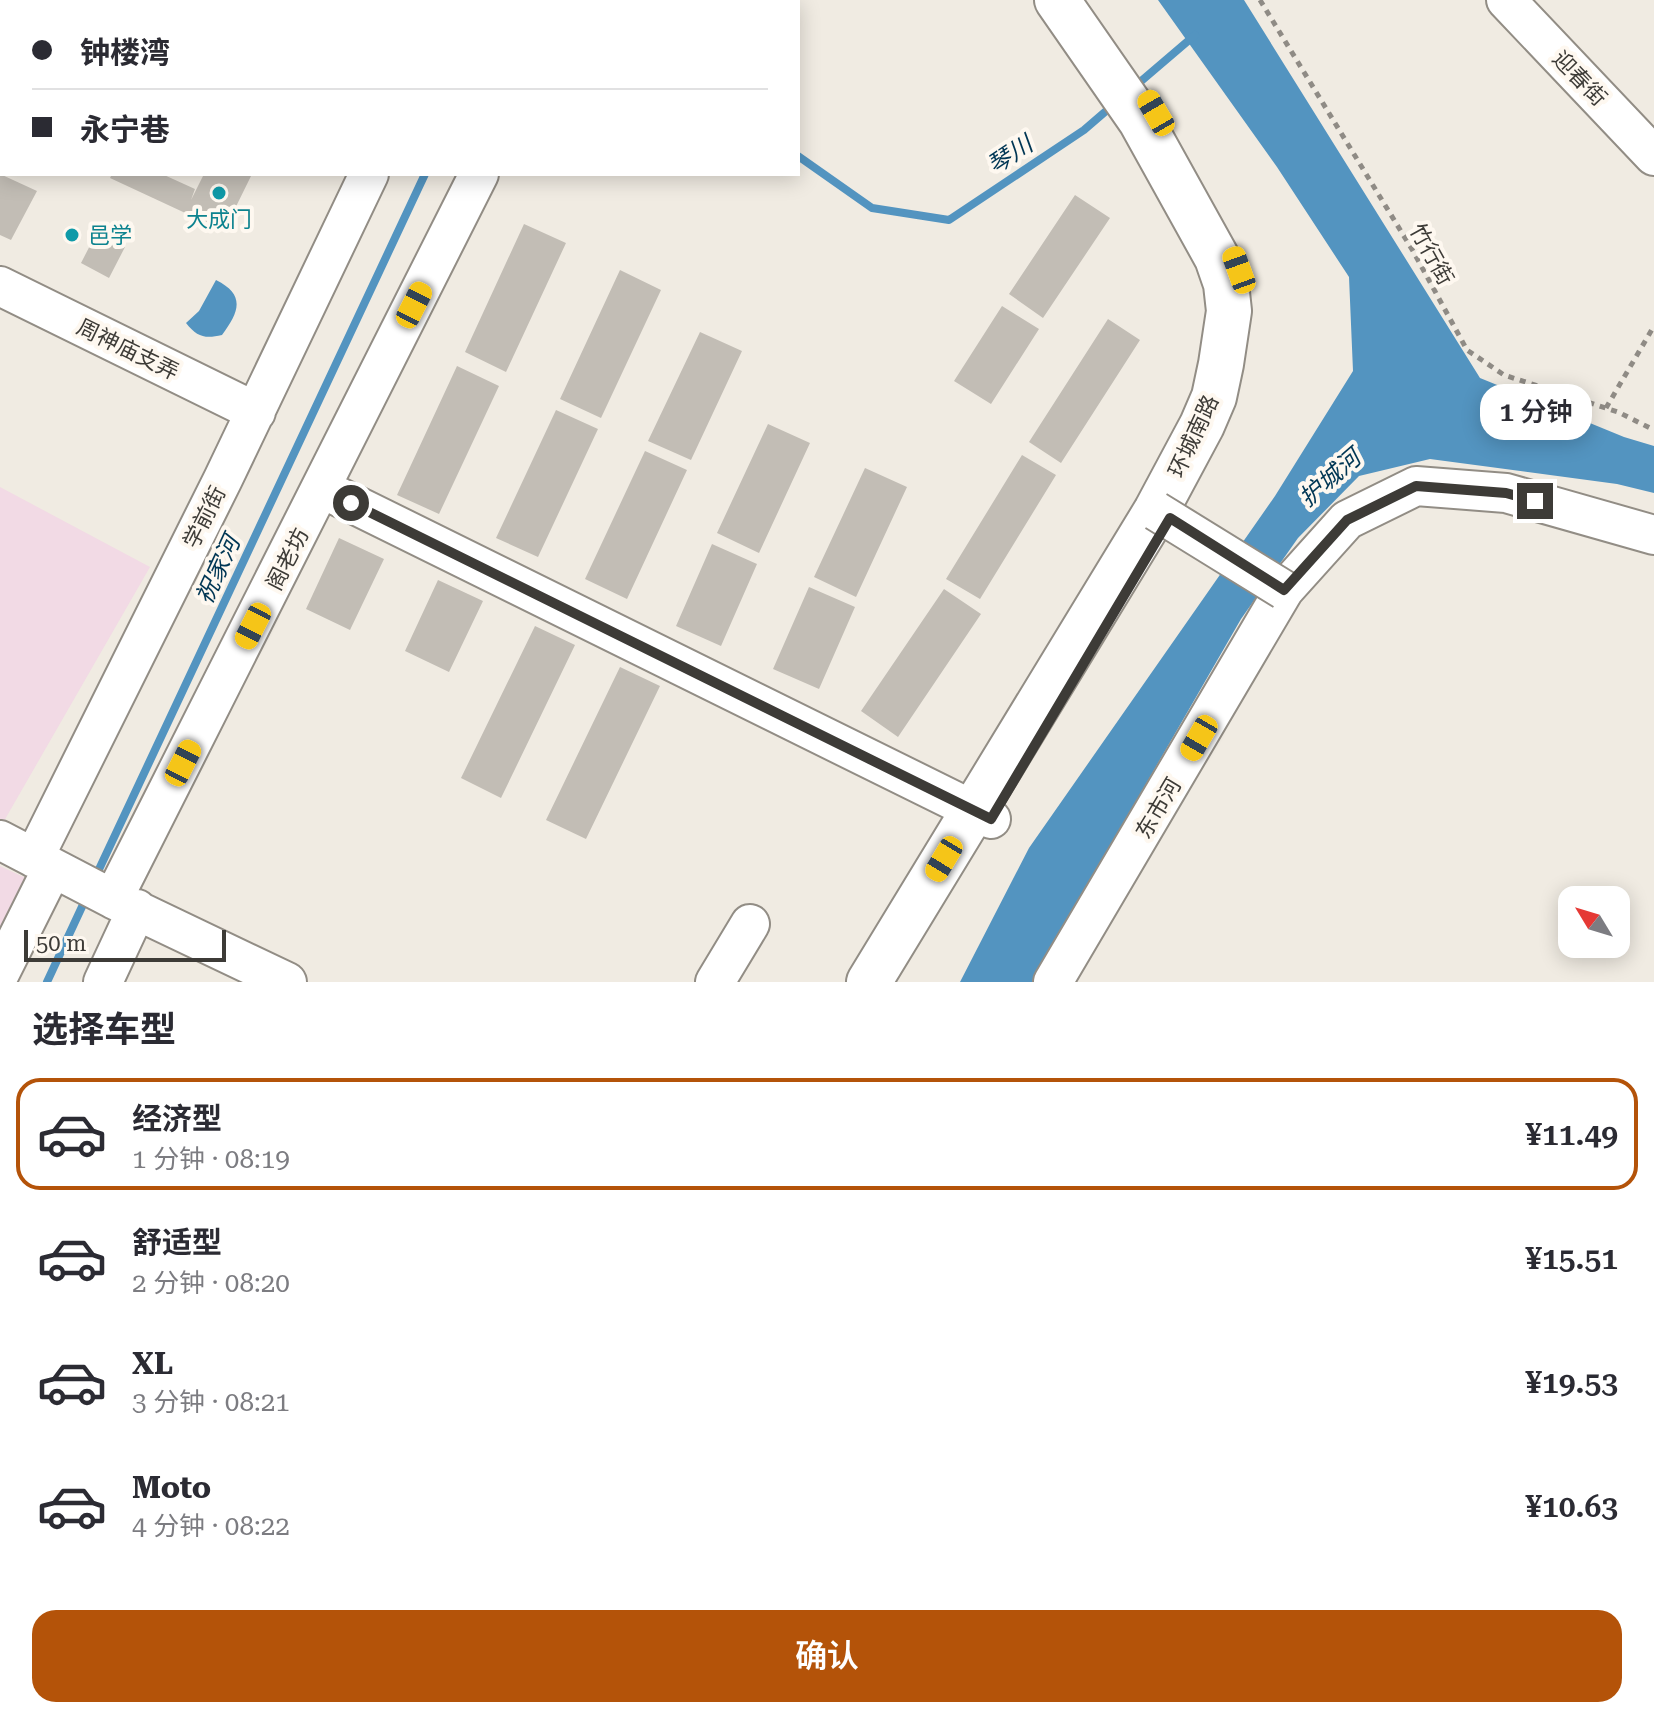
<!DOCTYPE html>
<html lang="zh">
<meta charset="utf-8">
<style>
body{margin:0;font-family:"Roboto Serif","Noto Sans SC",serif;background:#f2f2f3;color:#2b2b33;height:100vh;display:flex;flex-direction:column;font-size:30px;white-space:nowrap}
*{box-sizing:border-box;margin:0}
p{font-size:26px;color:#7c7c81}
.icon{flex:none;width:44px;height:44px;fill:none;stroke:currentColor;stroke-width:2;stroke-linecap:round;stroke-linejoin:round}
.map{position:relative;height:982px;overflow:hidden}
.panel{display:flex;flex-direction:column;background:#fff;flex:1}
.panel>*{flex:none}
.banner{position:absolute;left:0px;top:0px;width:800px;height:176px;box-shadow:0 4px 20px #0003;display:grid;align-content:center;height:176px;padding:0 32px;background:#fff}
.needle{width:52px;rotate:308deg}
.buttons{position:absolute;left:1558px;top:886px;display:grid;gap:16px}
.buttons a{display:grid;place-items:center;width:72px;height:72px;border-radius:16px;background:#fff;box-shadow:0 4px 20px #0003;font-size:40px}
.scale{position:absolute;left:24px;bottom:20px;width:202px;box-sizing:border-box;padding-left:8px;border:4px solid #3d3b37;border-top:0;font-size:22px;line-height:28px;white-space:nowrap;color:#3d3b37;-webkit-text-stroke:6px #fef8f0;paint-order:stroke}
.end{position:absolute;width:36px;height:36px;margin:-18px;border:10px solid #3d3b37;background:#fff;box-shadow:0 0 0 4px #fff}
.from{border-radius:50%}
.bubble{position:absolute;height:56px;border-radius:24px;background:#fff;box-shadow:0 4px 20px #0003;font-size:26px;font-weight:600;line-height:56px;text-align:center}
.car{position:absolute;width:24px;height:48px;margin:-24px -12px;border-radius:10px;box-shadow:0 0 6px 2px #0007;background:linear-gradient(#f5c518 24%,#345 0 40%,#f5c518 0 76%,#345 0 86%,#f5c518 0)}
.banner b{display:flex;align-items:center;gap:28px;height:76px;font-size:30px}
.banner b+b{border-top:2px solid #e1e1e2}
.banner i{width:20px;height:20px;background:#2b2b33}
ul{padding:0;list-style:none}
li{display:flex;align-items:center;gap:24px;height:112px;margin:0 16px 12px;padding:0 16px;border:4px solid transparent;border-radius:24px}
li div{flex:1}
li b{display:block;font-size:30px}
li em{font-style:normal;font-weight:600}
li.current{border-color:#b45309}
li>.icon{width:72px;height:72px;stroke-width:1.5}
h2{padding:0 32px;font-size:36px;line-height:96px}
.primary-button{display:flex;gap:16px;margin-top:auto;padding:16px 32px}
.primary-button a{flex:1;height:92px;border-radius:24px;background:#b45309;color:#fff;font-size:32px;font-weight:600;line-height:92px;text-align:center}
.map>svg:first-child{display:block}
.commercial{fill:#f2dae5}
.water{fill:#5394c0}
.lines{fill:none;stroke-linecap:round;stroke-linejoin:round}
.stream{stroke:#5394c0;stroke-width:8}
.building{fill:#c2bdb5}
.minor-casing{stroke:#928d85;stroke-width:42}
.major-casing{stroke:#928d85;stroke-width:48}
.path{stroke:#8f8b85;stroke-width:5;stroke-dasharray:6 6;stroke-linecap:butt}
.minor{stroke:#fff;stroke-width:38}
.major{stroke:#fff;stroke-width:44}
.minor-bridge-casing{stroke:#928d85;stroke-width:42;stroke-linecap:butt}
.minor-bridge{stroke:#fff;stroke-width:38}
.route{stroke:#3d3b37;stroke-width:10}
.culture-dot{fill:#0f9aa8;stroke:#fef8f0;stroke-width:3}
.labels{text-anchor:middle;stroke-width:8;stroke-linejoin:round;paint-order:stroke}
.street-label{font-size:22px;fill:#3d3b37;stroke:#fef8f0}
.culture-label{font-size:22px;fill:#0d838f;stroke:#fef8f0}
.water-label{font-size:24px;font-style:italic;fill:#003654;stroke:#fef8f0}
</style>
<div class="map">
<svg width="1654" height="982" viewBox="0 0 1654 982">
<rect width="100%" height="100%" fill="#f0ebe2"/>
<path class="commercial" d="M0,487L150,567L0,828Z
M0,866L30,880L0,943Z"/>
<path class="water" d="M1158,0H1244L1480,378L1624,437L1654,446V493L1617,484L1430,459L1359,476L1298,538L1241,619L1032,982H960L1029,848L1275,496L1353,371L1349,277L1277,167Z
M216,280C246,295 239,312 222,335C205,339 197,337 186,323L199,311Z"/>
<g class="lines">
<path class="stream" d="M512,0L517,2
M1133,88L1195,35
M798,156L872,208L949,220L1084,130L1113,105
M94,880L425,174
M47,982L87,896"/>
</g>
<path class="building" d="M0,174L37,191L11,240L0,235Z
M112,174H162L195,189L191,200L204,174H252L224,231L110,178Z
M1075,195L1110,218L1043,318L1009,294Z
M524,224L566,243L506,372L465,352Z
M97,232L125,247L109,278L81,263Z
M620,270L661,290L601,418L560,399Z
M1002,306L1039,329L991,404L954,381Z
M1108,319L1140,340L1061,463L1029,442Z
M700,332L742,351L691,460L648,441Z
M457,366L499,386L439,514L397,495Z
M556,410L598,429L538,557L496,538Z
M768,424L810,443L759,553L717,533Z
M645,451L687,470L627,599L585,579Z
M1022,455L1056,475L980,599L946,579Z
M865,468L907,487L856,597L814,577Z
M339,538L384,559L350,630L306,609Z
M712,544L757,564L721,646L676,626Z
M438,580L483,601L449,672L405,651Z
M809,587L855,607L819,689L773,669Z
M944,589L981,614L898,737L861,711Z
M535,626L575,645L501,798L461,778Z
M620,667L660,686L586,839L546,820Z"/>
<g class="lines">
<g class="minor-casing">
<path id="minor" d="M395,0V2
M1506,0L1654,156
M565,2L567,0
M0,286L256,412
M323,489L991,819
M0,840L113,899L287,982
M34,858L223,479L369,174
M113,899L479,174
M0,973L52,869
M103,982L137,909
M715,982L750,924
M1053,982L1284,590L1347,520L1416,486L1506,493L1654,535"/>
</g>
<g class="major-casing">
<path id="major" d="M869,982L1156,511L1202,425L1214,397L1221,364L1229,311L1226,284L1217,258L1141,121L1057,0"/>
</g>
<path class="path" d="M1260,0L1413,251L1467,350L1504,375L1618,412L1654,430
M1606,408L1654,326"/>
<use href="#minor" class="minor"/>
<use href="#major" class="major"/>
<g class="minor-bridge-casing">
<path id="minor-bridge" d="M1156,511L1284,590"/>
</g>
<use href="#minor-bridge" class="minor-bridge"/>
</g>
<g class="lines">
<path class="route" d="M351,503L991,819L1170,518L1284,590L1347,520L1416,486L1506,493L1535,501"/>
</g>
<g class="culture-dot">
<circle cx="219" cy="193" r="8"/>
<circle cx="72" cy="235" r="8"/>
</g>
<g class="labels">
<g class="street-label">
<text transform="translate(1580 78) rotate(46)" y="8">迎春街</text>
<text transform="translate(1432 254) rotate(61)" y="8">竹行街</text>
<text transform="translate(128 349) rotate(26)" y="8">周神庙支弄</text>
<text transform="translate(1193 436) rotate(-65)" y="8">环城南路</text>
<text transform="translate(204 517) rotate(-63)" y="8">学前街</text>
<text transform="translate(287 559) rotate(-63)" y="8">阁老坊</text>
<text transform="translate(1158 808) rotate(-59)" y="8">东市河</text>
</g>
<g class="culture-label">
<text x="219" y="227">大成门</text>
<text x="88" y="243" text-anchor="start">邑学</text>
</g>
<g class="water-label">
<text transform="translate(1010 155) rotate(-34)" y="8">琴川</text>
<text transform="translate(1330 478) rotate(-41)" y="8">护城河</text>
<text transform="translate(218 570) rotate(-65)" y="8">祝家河</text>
</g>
</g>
</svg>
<div class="buttons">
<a><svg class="needle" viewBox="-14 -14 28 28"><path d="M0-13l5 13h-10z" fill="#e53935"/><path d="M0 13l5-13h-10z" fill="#7c7c81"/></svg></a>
</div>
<div class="scale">50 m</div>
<i class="end from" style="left:351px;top:503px"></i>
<i class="end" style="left:1535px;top:501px"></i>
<div class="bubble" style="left:1480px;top:384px;width:112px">1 分钟</div>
<i class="car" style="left:1156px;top:113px;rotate:330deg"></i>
<i class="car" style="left:1239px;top:270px;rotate:340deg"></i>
<i class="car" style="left:414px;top:305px;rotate:27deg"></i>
<i class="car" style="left:253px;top:626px;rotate:207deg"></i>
<i class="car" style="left:1199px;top:738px;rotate:210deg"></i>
<i class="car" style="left:183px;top:763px;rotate:27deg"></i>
<i class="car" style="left:944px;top:859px;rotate:211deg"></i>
<div class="banner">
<b><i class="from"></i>钟楼湾</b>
<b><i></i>永宁巷</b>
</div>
</div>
<section class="panel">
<h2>选择车型</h2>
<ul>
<li class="current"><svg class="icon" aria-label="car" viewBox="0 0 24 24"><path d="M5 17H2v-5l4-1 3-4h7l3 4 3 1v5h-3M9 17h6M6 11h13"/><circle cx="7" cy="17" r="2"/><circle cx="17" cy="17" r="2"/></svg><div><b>经济型</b><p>1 分钟 · 08:19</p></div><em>¥11.49</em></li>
<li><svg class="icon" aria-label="car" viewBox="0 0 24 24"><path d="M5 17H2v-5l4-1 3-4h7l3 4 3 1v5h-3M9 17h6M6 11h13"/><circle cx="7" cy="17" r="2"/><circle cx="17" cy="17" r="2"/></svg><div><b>舒适型</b><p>2 分钟 · 08:20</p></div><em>¥15.51</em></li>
<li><svg class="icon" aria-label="car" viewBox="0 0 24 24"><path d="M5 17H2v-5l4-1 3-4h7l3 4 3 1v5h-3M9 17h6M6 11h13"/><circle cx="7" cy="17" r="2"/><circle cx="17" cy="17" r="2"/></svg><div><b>XL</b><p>3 分钟 · 08:21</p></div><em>¥19.53</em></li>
<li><svg class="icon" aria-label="car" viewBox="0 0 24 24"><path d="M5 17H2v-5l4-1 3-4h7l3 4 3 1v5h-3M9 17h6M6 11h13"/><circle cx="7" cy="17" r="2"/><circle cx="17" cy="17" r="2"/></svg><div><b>Moto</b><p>4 分钟 · 08:22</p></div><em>¥10.63</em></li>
</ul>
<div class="primary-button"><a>确认</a></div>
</section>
